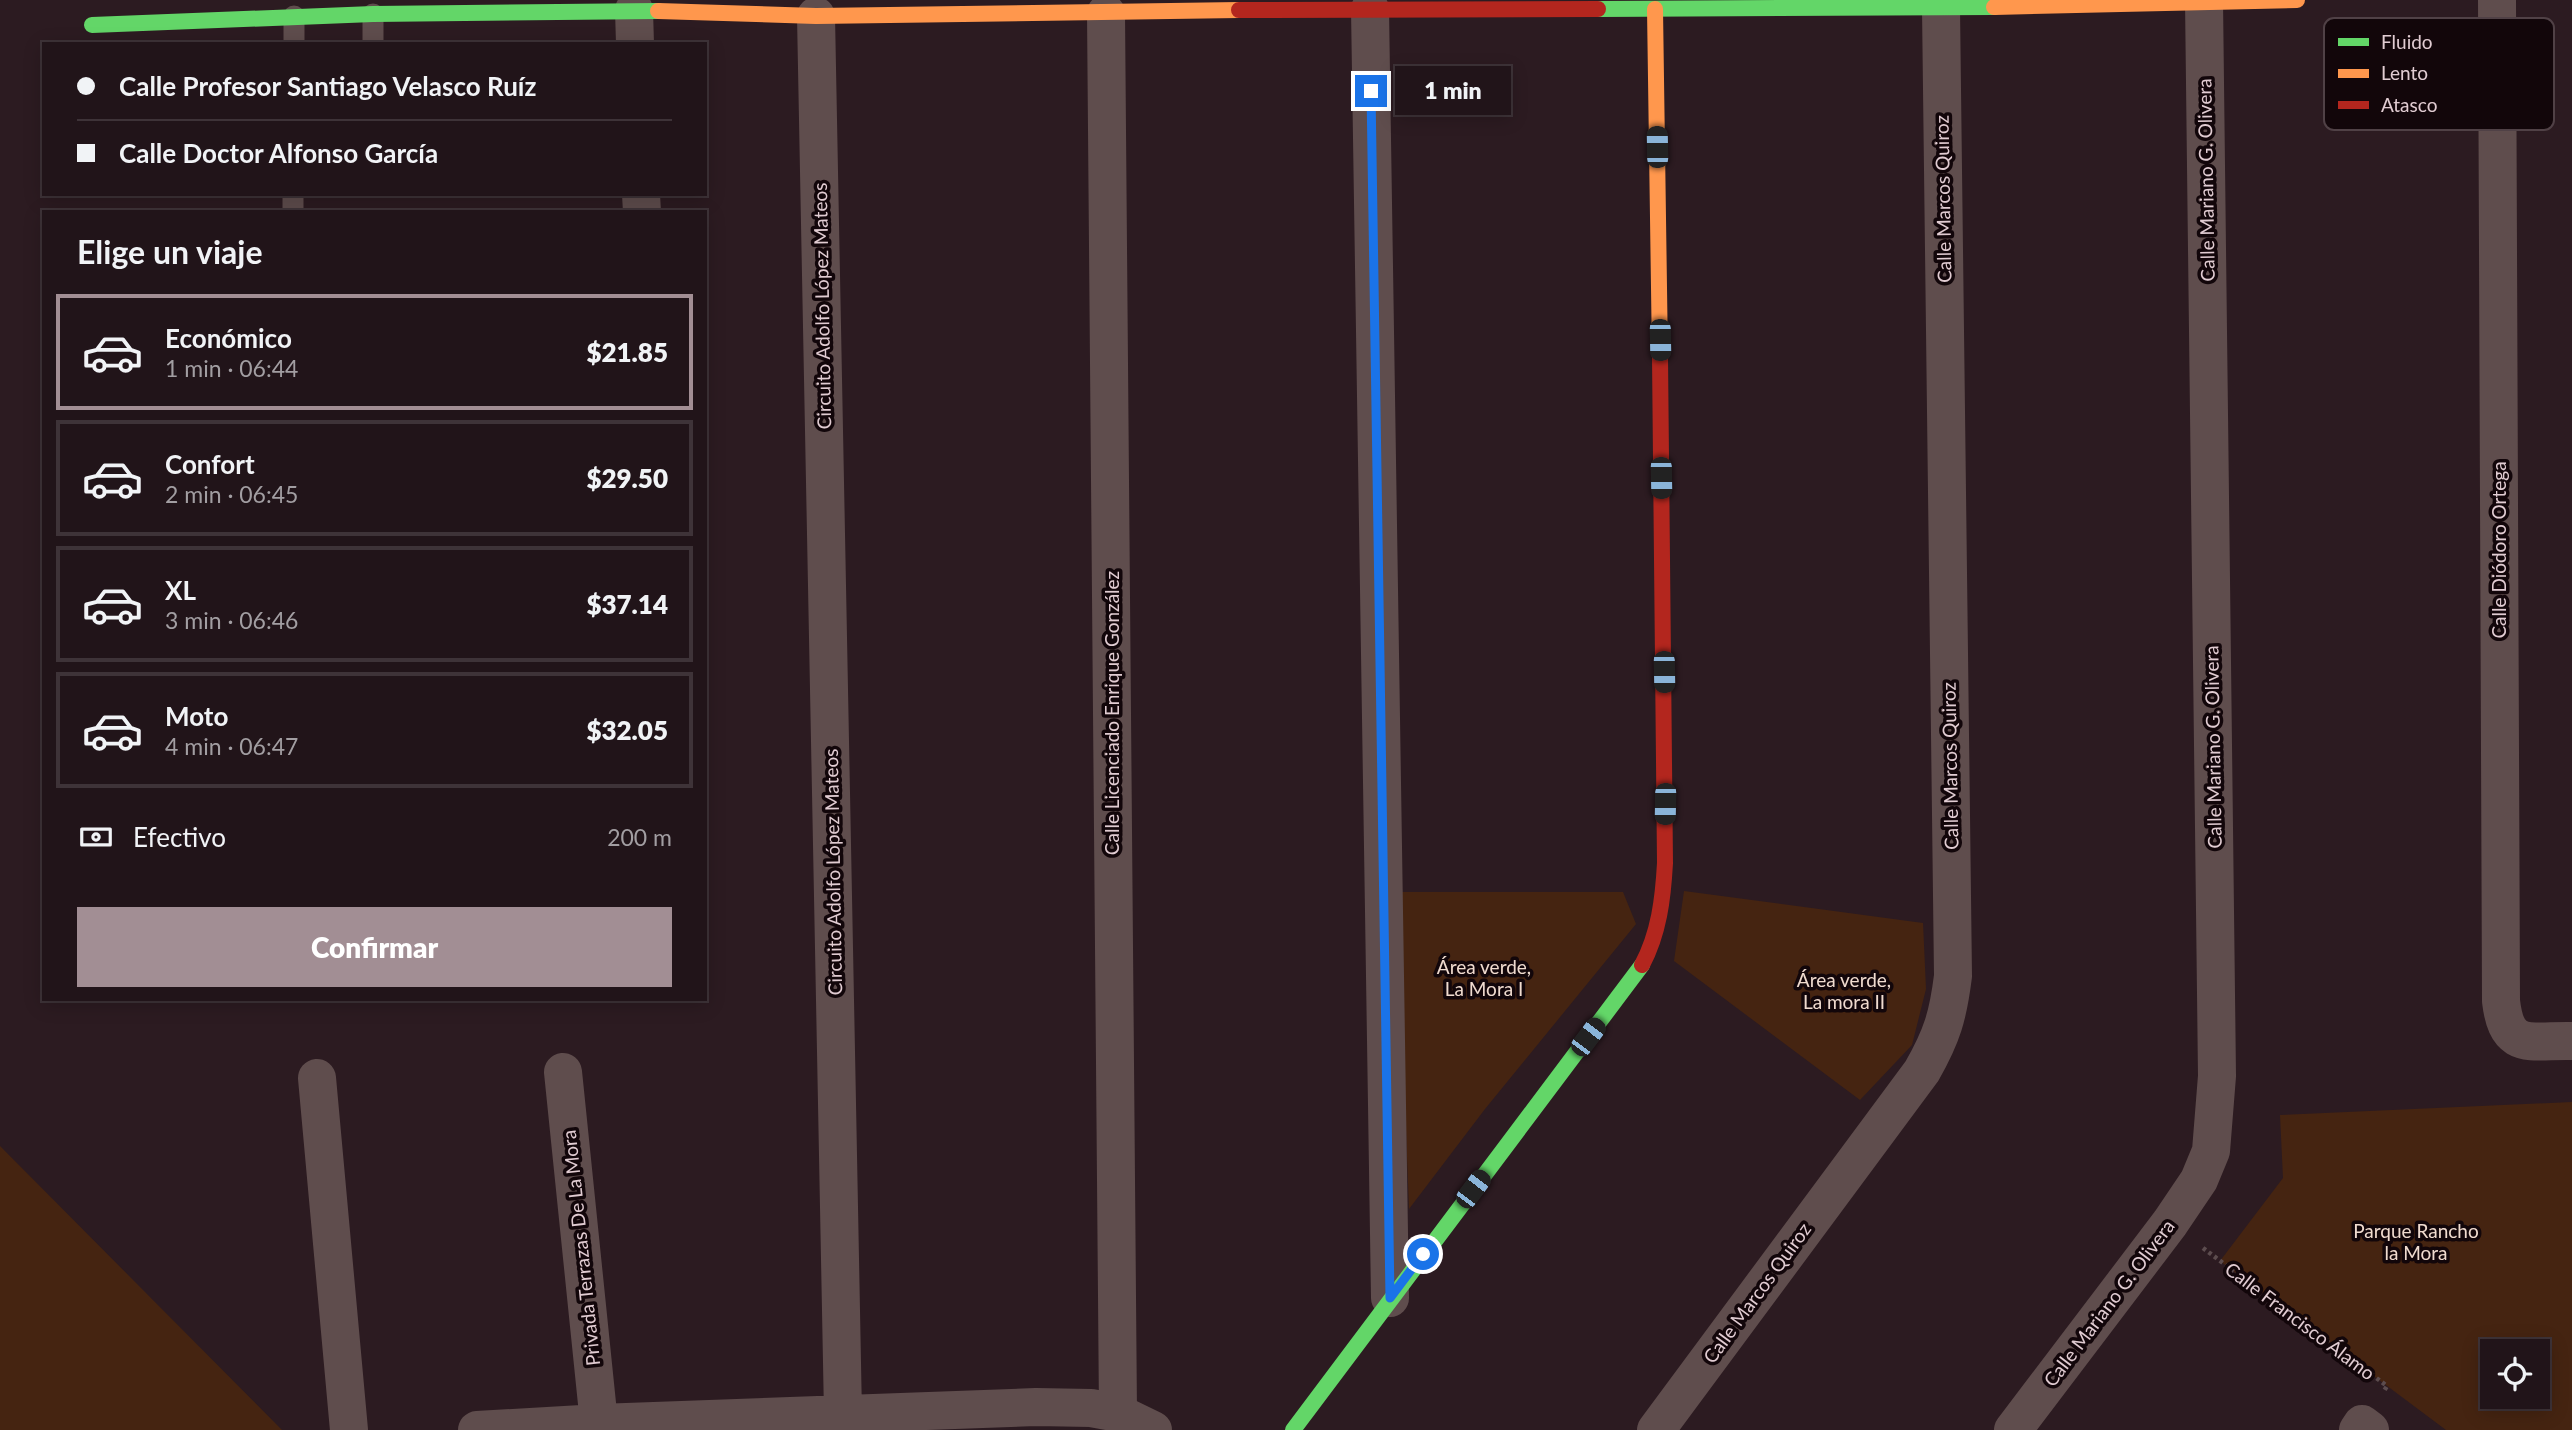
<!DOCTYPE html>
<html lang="es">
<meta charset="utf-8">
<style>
body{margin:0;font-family:Lato,sans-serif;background:#291d22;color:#f1f3f6;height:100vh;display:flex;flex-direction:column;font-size:26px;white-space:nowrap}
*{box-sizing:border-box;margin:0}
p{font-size:23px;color:#a29ea2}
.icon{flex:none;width:38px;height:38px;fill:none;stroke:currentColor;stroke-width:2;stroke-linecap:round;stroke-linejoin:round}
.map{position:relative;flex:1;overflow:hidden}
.drawer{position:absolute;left:42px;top:210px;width:665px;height:791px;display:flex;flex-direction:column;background:#211419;border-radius:0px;box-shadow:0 4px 18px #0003,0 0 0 2px #3e3338}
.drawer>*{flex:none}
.guide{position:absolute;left:42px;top:42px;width:665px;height:154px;border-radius:0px;box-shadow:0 4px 18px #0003,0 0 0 2px #3e3338;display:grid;align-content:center;height:154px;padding:0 35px;background:#211419}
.controls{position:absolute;left:2480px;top:1339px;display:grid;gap:14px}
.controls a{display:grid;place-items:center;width:70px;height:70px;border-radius:0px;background:#211419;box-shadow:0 4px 18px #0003,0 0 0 2px #3e3338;font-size:35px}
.end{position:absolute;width:32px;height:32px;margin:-16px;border:9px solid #1a73e8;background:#fff;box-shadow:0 0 0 4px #fff}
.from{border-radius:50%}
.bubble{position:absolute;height:49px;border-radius:0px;background:#211419;box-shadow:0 4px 18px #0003,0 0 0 2px #3e3338;font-size:23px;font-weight:800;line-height:49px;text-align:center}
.car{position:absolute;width:21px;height:42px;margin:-21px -10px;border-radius:9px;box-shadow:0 0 5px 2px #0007;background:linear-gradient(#222 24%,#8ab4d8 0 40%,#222 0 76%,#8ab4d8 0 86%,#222 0)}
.guide b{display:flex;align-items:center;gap:24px;height:66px;font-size:26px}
.guide b+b{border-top:2px solid #3e3338}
.guide i{width:18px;height:18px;background:#f1f3f6}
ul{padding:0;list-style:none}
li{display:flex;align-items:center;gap:21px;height:116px;margin:0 14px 10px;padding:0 21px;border:4px solid #3e3338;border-radius:0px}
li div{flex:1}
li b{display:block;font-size:26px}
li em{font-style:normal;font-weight:800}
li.active{border-color:#a28e94}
li>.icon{width:63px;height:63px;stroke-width:1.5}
h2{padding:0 35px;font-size:32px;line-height:84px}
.pay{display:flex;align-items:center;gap:18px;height:77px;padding:0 35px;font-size:26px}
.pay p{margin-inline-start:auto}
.action{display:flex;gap:14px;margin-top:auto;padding:14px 35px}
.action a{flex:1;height:80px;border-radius:0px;background:#a28e94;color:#fff;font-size:28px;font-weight:800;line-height:80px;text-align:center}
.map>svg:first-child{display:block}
.green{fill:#452411;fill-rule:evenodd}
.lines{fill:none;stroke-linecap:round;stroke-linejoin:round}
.path{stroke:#5c4c4e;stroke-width:4.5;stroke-dasharray:3.5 3.5;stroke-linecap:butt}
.lane{stroke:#5f4d4d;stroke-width:21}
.street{stroke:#5f4d4d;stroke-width:38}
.fast{stroke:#63d668;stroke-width:16}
.slow{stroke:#ff974d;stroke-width:16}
.jam{stroke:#b3261e;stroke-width:16}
.route{stroke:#1a73e8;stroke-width:9}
.labels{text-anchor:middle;stroke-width:7;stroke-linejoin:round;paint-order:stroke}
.street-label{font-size:19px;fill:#e1ccd2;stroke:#12060a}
.park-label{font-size:19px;fill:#f0dbcf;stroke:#12060a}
.key{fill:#12060a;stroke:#504146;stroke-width:2}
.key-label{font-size:19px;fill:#e1ccd2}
</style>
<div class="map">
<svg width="2572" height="1430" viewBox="0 0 2572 1430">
<rect width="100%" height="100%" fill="#2c1b21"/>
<path class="green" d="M1684,891L1923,923L1926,989L1912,1045L1860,1100L1674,961Z
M1397,892H1623L1636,924L1485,1109L1409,1209Z
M2572,1102V1430H2446L2220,1261L2283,1178L2280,1115ZM2538,1351V1396H2492V1351Z
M0,1146L282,1430H0Z"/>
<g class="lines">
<path class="path" d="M2203,1248L2387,1386L2384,1391"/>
<path class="lane" d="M294,44V16
M373,44V14
M293,212V194"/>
<path class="street" d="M2497,0L2501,1001C2507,1052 2529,1040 2572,1041
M1370,9L1390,1298
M634,10L635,44
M1106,13L1118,1413
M816,16L843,1414
M641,194L642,212
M563,1072L599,1423
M317,1078L349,1430
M477,1430L599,1423L1036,1407L1091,1408L1118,1413L1153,1430
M1656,1430L1922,1071C1942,1036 1948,1016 1953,976L1941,8
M2013,1430L2170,1223L2199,1180L2211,1151L2217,1076L2204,0
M2358,1430L2362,1424L2370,1430"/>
<path class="fast" d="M1598,9L1994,7
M92,25L373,14L658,11
M1293,1430L1642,965"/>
<path class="slow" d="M1994,7L2297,0
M1655,9L1660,357
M658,11L816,16L1239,10"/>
<path class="jam" d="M1239,10L1598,9
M1642,965C1659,933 1663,899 1665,863L1660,357"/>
</g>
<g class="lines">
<path class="route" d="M1371,91L1390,1298L1423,1254"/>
</g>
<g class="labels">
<g class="street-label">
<text transform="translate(2206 180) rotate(-91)" y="7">Calle Mariano G. Olivera</text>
<text transform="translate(1943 199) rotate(-91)" y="7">Calle Marcos Quiroz</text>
<text transform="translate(822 306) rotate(-91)" y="7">Circuito Adolfo López Mateos</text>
<text transform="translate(2499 550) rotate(-90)" y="7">Calle Diódoro Ortega</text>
<text transform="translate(1112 713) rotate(-90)" y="7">Calle Licenciado Enrique González</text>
<text transform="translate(2213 747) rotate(-91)" y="7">Calle Mariano G. Olivera</text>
<text transform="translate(1950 766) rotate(-91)" y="7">Calle Marcos Quiroz</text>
<text transform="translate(833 872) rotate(-91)" y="7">Circuito Adolfo López Mateos</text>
<text transform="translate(581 1248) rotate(-96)" y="7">Privada Terrazas De La Mora</text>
<text transform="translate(1757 1293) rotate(-54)" y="7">Calle Marcos Quiroz</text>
<text transform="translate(2109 1303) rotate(-53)" y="7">Calle Mariano G. Olivera</text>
<text transform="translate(2300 1321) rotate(37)" y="7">Calle Francisco Álamo</text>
</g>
<g class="park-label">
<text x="1484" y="974">Área verde,<tspan x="1484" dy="22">La Mora I</tspan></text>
<text x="1844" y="987">Área verde,<tspan x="1844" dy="22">La mora II</tspan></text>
<text x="2416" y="1238">Parque Rancho<tspan x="2416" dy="22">la Mora</tspan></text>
</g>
</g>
<rect x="2324" y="18" width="230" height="112" rx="10" class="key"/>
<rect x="2338" y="38" width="31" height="8" fill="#63d668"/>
<rect x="2338" y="69" width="31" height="9" fill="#ff974d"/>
<rect x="2338" y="101" width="31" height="8" fill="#b3261e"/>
<g class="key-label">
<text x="2381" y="49">Fluido</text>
<text x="2381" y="80">Lento</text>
<text x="2381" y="112">Atasco</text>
</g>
</svg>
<div class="controls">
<a><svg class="icon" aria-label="locate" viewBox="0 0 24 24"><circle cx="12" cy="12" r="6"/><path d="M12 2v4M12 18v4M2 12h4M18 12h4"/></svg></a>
</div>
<i class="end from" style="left:1423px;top:1254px"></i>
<i class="end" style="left:1371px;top:91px"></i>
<div class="bubble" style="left:1395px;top:66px;width:116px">1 min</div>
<i class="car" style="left:1657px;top:147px;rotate:359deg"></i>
<i class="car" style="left:1660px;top:340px;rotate:179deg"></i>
<i class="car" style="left:1661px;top:478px;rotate:179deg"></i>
<i class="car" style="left:1664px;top:672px;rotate:179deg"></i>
<i class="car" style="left:1665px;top:804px;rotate:181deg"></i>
<i class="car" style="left:1588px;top:1037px;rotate:37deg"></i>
<i class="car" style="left:1473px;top:1189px;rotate:37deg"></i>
<div class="guide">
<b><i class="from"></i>Calle Profesor Santiago Velasco Ruíz</b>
<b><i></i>Calle Doctor Alfonso García</b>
</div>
<section class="drawer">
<h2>Elige un viaje</h2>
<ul>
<li class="active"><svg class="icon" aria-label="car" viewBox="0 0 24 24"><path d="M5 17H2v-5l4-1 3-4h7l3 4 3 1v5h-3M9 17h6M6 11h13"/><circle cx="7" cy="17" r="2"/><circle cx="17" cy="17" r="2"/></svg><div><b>Económico</b><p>1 min · 06:44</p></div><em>$21.85</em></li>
<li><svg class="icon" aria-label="car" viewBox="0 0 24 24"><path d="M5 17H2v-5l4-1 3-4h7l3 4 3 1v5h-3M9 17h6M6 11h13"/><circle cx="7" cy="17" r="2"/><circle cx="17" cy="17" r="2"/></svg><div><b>Confort</b><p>2 min · 06:45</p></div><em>$29.50</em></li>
<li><svg class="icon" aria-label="car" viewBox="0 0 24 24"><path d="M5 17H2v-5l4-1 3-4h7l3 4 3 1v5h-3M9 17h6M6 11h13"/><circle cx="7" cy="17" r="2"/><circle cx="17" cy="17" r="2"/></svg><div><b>XL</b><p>3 min · 06:46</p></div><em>$37.14</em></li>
<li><svg class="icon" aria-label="car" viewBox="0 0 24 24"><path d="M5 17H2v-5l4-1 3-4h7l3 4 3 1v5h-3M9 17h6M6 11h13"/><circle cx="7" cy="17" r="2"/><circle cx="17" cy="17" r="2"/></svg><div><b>Moto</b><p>4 min · 06:47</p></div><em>$32.05</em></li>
</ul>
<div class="pay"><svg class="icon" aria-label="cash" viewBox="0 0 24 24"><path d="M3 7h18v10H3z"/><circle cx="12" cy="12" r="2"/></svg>Efectivo<p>200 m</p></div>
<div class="action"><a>Confirmar</a></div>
</section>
</div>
